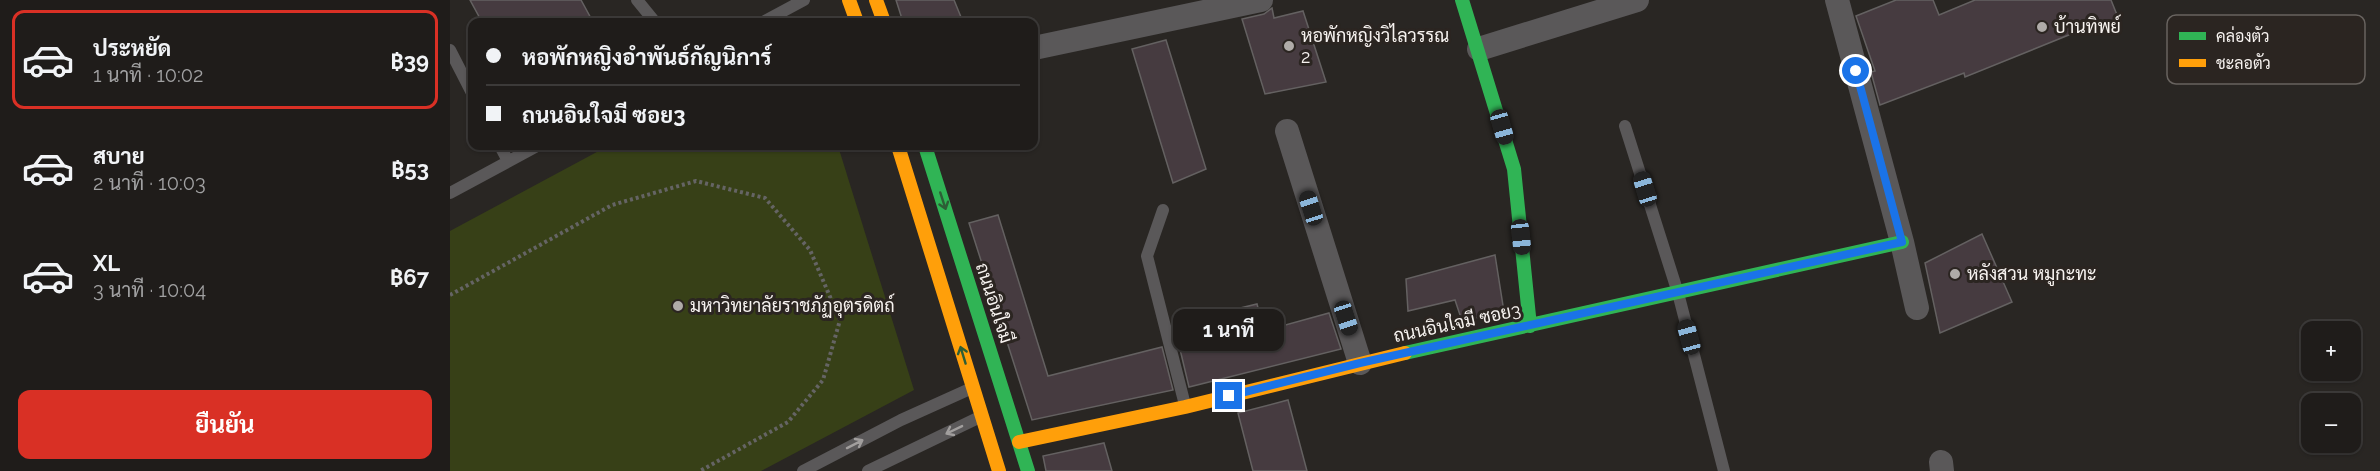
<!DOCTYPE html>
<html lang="th">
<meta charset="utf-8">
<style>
body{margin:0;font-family:Raleway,Sarabun,sans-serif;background:#272523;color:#f1f3f6;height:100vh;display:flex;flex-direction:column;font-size:22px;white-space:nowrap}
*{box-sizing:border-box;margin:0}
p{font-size:20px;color:#a1a1a2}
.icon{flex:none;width:33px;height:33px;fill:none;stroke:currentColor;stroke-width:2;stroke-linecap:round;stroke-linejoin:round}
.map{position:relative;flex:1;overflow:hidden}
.sheet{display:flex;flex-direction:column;background:#1f1c1a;width:450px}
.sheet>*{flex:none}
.hud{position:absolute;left:18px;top:18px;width:570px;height:132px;border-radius:12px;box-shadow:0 2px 4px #0004,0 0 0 2px #3c3a39;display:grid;align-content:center;height:132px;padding:0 18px;background:#1f1c1a}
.fabs{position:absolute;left:1851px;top:321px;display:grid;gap:12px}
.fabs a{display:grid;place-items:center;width:60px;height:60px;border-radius:12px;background:#1f1c1a;box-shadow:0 2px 4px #0004,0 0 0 2px #3c3a39;font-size:30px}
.end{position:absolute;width:27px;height:27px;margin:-14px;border:8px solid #1a73e8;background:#fff;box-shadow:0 0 0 3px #fff}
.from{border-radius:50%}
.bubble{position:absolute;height:42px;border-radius:12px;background:#1f1c1a;box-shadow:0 2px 4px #0004,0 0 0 2px #3c3a39;font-size:20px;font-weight:700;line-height:42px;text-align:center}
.car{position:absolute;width:18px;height:36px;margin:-18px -9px;border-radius:8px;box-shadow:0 0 4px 2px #0007;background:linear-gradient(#222 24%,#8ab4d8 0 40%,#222 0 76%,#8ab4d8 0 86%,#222 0)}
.hud b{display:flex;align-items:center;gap:21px;height:57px;font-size:22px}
.hud b+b{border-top:2px solid #3c3a39}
.hud i{width:15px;height:15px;background:#f1f3f6}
ul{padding:10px 0 0;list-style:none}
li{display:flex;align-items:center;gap:18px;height:99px;margin:0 12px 9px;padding:0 6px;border:3px solid transparent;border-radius:12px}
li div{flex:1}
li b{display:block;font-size:22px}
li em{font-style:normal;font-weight:700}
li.active{border-color:#d93025}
li>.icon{width:54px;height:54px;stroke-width:1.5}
.action{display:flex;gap:12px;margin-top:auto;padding:12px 18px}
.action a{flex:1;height:69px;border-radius:12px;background:#d93025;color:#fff;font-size:24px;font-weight:700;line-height:69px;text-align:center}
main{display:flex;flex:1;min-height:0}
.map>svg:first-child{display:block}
.green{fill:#374017}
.building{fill:#463b40;stroke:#646161;stroke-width:1.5}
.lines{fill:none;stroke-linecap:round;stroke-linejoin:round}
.path{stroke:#656464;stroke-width:4;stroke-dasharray:3 3;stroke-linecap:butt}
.lane{stroke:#5a5859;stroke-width:12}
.street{stroke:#5a5859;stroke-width:24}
.fast{stroke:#30b455;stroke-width:14}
.slow{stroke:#ff9f0a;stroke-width:14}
.oneway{stroke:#2d5e36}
.oneway2{stroke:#a19e9d}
.route{stroke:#1a73e8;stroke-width:8}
.poi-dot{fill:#afaba8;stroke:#2b2521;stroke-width:2}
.labels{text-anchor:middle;stroke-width:6;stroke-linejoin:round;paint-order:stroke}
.poi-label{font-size:18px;fill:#f7f3f0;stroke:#2b2521;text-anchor:start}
.street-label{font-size:18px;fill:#f7f3f0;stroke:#2b2521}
.key{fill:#2b2521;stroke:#68635f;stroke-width:1.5}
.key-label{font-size:16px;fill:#f7f3f0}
</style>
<main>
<section class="sheet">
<ul>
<li class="active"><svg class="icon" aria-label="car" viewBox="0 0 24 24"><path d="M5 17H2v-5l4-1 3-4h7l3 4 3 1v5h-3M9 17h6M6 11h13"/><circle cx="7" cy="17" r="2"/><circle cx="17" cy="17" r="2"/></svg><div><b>ประหยัด</b><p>1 นาที · 10:02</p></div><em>฿39</em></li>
<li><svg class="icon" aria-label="car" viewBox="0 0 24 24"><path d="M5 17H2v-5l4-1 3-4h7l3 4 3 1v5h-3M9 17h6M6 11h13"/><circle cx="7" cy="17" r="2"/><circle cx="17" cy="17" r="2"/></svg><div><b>สบาย</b><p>2 นาที · 10:03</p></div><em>฿53</em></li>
<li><svg class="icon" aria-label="car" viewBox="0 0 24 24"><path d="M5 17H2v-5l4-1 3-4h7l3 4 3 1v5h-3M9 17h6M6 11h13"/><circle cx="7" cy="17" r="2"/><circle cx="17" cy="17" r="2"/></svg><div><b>XL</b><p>3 นาที · 10:04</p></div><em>฿67</em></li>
</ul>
<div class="action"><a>ยืนยัน</a></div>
</section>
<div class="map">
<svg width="1930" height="471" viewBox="0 0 1930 471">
<rect width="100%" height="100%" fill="#292623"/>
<path class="green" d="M158,146H388L464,390L311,471H0V231Z"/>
<path class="building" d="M20,0H131L143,22H32Z
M446,0H504L513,22H453Z
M1446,0H1483L1489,15L1525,0H1661L1669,20L1644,32L1641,26L1515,77L1514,73L1430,105L1421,72L1425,71L1406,16Z
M822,8L824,18L853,11L876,82L815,94L792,19L814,14Z
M716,40L756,169L723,183L682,49Z
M548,215L598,376L712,347L723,390L582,420L519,223Z
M1532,234L1562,302L1490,333L1475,263Z
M1045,255L1054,312L1012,321L1005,300L958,311L956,279Z
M807,304L814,331L879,313L891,349L739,387L724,324Z
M838,400L857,471H803L788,413Z
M654,443L662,471H596L593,456Z"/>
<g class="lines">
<path class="path" d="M0,295L162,205L246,181L315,198L360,250L390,320L373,380L338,422L250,471"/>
<path class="lane" d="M187,0L205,22
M313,22L354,0
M0,50L22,93
M1175,126L1228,293L1274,471
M50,146L58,161
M0,193L87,146
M713,210L697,256L735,405
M353,471L451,420L522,388
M418,471L532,416"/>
<path class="street" d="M1387,0L1452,242L1467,308
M584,48L811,0
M1029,49L1187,0
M837,131L910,363
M1491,462L1492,471"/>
<path class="fast" d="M1012,0L1064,169L1080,326
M475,146L578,471
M955,353L1452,242"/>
<path class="slow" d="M399,0L407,22
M426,0L434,22
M448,146L549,471
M569,442L735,407L955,353"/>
</g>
<defs><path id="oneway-shaft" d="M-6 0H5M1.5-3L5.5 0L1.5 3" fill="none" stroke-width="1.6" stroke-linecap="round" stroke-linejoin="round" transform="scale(1.5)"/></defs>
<g class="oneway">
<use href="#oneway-shaft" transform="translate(493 201) rotate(72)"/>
<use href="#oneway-shaft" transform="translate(513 355) rotate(-107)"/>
</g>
<g class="oneway2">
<use href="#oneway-shaft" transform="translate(504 430) rotate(154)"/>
<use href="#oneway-shaft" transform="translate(405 444) rotate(-27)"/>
</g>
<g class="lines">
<path class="route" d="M779,396L910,363L1452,242L1406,71"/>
</g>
<g class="poi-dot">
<circle cx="1592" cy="27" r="6"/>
<circle cx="839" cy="46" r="6"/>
<circle cx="1505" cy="274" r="6"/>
<circle cx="228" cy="306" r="6"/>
</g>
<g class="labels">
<g class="poi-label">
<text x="1604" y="33">บ้านทิพย์</text>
<text x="851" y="42">หอพักหญิงวิไลวรรณ<tspan x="851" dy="21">2</tspan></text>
<text x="1517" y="280">หลังสวน หมูกะทะ</text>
<text x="240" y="312">มหาวิทยาลัยราชภัฏอุตรดิตถ์</text>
</g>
<g class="street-label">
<text transform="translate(544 303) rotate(72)" y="6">ถนนอินใจมี</text>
<text transform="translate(1007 323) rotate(-12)" y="6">ถนนอินใจมี ซอย3</text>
</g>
</g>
<rect x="1717" y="15" width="198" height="69" rx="9" class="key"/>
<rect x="1729" y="32" width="27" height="8" fill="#30b455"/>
<rect x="1729" y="59" width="27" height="8" fill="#ff9f0a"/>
<g class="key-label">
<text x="1766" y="42">คล่องตัว</text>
<text x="1766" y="69">ชะลอตัว</text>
</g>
</svg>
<div class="fabs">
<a>+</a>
<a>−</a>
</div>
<i class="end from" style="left:1406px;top:71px"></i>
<i class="end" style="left:779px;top:396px"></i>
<div class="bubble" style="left:723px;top:309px;width:111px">1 นาที</div>
<i class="car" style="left:1052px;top:127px;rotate:164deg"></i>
<i class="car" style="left:1195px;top:189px;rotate:343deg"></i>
<i class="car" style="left:861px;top:208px;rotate:342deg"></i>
<i class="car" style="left:1071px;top:237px;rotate:174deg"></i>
<i class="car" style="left:896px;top:318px;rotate:162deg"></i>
<i class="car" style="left:1239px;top:337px;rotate:345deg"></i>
<div class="hud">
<b><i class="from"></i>หอพักหญิงอำพันธ์กัญนิการ์</b>
<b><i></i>ถนนอินใจมี ซอย3</b>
</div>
</div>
</main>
